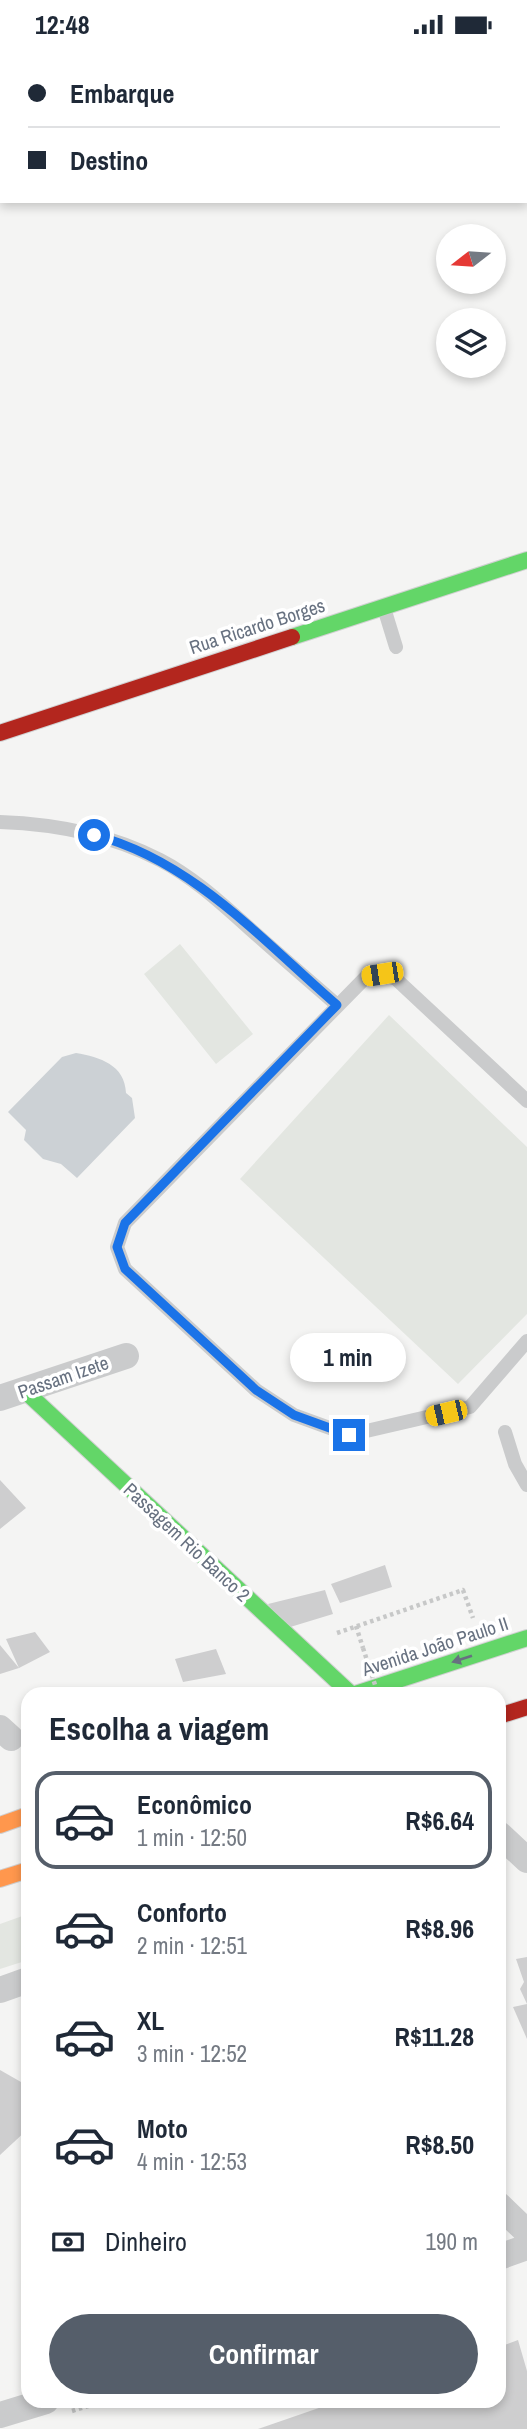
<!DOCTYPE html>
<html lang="pt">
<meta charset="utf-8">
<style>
body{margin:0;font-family:"Archivo Narrow",sans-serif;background:#f6f6f7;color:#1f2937;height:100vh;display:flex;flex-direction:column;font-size:26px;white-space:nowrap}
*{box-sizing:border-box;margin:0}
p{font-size:23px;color:#747a83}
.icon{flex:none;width:38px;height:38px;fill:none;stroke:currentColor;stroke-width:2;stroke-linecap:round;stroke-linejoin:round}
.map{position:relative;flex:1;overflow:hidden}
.details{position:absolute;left:21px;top:1638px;width:485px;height:721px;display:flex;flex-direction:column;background:#fff;border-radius:21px;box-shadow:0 4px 10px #0003}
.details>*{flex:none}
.top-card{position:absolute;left:0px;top:0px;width:528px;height:154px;box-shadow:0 4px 10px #0003;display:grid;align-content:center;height:154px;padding:0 28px;background:#fff}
.needle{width:46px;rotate:253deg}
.tools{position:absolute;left:436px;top:175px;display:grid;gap:14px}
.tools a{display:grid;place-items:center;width:70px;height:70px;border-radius:50%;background:#fff;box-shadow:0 4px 10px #0003;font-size:35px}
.end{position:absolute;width:32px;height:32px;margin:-16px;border:9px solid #1a73e8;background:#fff;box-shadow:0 0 0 4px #fff}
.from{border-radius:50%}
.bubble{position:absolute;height:49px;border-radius:24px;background:#fff;box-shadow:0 4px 10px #0003;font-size:23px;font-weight:800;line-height:49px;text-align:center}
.car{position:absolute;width:21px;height:42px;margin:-21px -10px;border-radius:9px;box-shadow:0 0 5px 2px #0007;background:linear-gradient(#f5c518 24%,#345 0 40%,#f5c518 0 76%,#345 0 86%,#f5c518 0)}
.top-card b{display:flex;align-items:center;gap:24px;height:66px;font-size:26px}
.top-card b+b{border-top:2px solid #e0e1e3}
.top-card i{width:18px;height:18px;background:#1f2937}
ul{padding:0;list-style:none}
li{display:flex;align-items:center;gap:21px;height:98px;margin:0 14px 10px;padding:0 14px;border:4px solid transparent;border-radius:21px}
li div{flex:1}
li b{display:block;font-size:26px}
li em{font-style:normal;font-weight:800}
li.active{border-color:#555e6a}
li>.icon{width:63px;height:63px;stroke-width:1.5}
h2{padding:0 28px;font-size:32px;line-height:84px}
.pay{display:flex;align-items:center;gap:18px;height:77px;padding:0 28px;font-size:26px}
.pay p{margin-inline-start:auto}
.primary-button{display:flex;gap:14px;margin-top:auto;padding:14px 28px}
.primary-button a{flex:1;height:80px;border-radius:42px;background:#555e6a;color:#fff;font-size:28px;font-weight:800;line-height:80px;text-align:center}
.status{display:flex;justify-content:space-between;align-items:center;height:49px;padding:0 35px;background:#fff;direction:ltr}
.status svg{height:19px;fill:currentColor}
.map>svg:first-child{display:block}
.green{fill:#e3e6e1}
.water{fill:#ccd1d5}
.building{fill:#cececf}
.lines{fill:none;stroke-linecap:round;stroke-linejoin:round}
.fast-casing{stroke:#d0d0d1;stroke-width:18}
.slow-casing{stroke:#d0d0d1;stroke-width:18}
.jam-casing{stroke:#d0d0d1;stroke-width:18}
.path{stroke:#c7c8c8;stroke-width:4.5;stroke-dasharray:3.5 3.5;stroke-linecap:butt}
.lane{stroke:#cacbcc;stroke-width:14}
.street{stroke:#cacbcc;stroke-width:26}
.fast{stroke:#63d668;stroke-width:16}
.slow{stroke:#ff974d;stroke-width:16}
.jam{stroke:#b3261e;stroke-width:16}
.path-bridge{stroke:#c7c8c8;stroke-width:4.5;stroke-dasharray:3.5 3.5;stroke-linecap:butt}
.oneway{fill:#677180}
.route{stroke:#1a73e8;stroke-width:9}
.labels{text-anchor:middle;stroke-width:7;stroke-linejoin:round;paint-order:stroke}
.street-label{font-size:19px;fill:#677180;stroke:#fff}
</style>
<div class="status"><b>12:48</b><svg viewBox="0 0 49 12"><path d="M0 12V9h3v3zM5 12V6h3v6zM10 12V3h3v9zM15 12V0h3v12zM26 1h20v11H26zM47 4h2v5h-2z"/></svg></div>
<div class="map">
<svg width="527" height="2380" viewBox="0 0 527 2380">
<rect width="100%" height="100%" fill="#f4f4f3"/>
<path class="green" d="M322,0H527V121V2Z
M180,895L253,985L216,1015L144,925Z
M389,966L527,1098V1265L458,1335L240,1130Z
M28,1865V1911L0,1920V1875Z"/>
<path class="water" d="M76,1004C100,1008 125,1016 126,1044L132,1049L135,1069L77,1129L61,1115L43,1110L24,1091L26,1081L8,1063L62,1008Z"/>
<path class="building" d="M0,1431L26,1459L0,1480Z
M385,1516L392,1538L340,1554L331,1535Z
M325,1541L333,1565L287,1579L268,1555Z
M35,1583L50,1603L19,1619L6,1590Z
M0,1596L19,1619L0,1625Z
M216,1600L226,1625L183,1633L175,1610Z
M527,1908V1955L520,1940L524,1933L516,1910Z
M527,1955V1990L513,1958Z
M0,2021L28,2037V2080L0,2106Z
M518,2291L527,2322V2380H258L339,2352H499V2298Z"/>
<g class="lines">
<g class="fast-casing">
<path id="fast" d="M292,588L527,511
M24,1341L351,1645
M355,1645L527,1589"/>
</g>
<g class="slow-casing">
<path id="slow" d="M0,1776L28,1766
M0,1830L28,1821"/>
</g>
<g class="jam-casing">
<path id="jam" d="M0,684L292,588
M499,1667L527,1658"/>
</g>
<path class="path" d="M0,71H2
M356,1577L363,1599
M337,1584L463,1541L473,1569
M72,2362L104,2352"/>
<path class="lane" d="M384,559L396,598
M0,773C55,775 110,785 160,811C193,828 221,854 249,879C278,905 308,931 337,956
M527,1052L396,930L382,925L367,927L125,1174L117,1198L125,1220L256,1341L294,1366L349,1386L470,1358L527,1292
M505,1383L515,1415L527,1436"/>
<path class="street" d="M0,1349L126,1307
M0,1679L11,1689
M499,1785L527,1811
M0,1941L28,1931
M499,2156L527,2183
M499,2208L527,2198
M0,2366L46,2352"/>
<use href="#fast" class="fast"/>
<use href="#slow" class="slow"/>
<use href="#jam" class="jam"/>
<path class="path-bridge" d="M363,1599L378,1645"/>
</g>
<defs><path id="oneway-solid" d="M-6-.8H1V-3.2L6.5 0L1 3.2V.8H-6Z" transform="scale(1.75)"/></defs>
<use class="oneway" href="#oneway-solid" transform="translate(462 1610) rotate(162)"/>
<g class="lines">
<path class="route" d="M94,786C192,811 263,892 337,956L125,1174L117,1198L125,1220L256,1341L294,1366L349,1386"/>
</g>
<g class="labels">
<g class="street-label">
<text transform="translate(257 577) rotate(-18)" y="7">Rua Ricardo Borges</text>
<text transform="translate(63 1328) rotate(-19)" y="7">Passam Izete</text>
<text transform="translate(187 1493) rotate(43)" y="7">Passagem Rio Banco 2</text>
<text transform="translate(435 1597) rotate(-18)" y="7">Avenida João Paulo II</text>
</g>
</g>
</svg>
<div class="tools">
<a><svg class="needle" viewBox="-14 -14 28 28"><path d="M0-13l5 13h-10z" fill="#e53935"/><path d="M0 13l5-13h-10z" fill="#747a83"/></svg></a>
<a><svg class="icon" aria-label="layers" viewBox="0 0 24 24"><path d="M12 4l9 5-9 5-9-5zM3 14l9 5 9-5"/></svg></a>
</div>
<i class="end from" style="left:94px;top:786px"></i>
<i class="end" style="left:349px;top:1386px"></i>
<div class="bubble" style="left:290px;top:1284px;width:116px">1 min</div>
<i class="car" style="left:382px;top:925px;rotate:261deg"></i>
<i class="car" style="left:446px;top:1364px;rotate:257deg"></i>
<div class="top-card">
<b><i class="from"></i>Embarque</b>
<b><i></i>Destino</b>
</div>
<section class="details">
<h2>Escolha a viagem</h2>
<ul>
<li class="active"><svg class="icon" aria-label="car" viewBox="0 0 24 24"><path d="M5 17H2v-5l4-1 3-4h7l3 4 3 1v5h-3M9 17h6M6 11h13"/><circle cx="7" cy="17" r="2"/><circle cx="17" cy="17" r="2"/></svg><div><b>Econômico</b><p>1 min · 12:50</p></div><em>R$6.64</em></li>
<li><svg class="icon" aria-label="car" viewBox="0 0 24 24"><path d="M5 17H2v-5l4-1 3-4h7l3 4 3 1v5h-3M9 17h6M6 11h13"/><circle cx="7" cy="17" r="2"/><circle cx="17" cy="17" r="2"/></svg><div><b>Conforto</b><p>2 min · 12:51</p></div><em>R$8.96</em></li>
<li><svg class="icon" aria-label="car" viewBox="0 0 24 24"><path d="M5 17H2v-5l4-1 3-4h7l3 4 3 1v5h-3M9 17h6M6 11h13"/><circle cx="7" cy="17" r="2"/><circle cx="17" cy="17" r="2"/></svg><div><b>XL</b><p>3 min · 12:52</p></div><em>R$11.28</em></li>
<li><svg class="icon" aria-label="car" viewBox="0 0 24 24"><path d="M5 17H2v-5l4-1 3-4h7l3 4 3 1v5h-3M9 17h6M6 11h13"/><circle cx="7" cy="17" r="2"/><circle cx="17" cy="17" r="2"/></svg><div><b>Moto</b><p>4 min · 12:53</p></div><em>R$8.50</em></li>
</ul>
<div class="pay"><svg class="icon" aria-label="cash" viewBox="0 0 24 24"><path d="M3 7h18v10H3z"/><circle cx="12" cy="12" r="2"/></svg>Dinheiro<p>190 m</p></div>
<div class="primary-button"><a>Confirmar</a></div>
</section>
</div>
